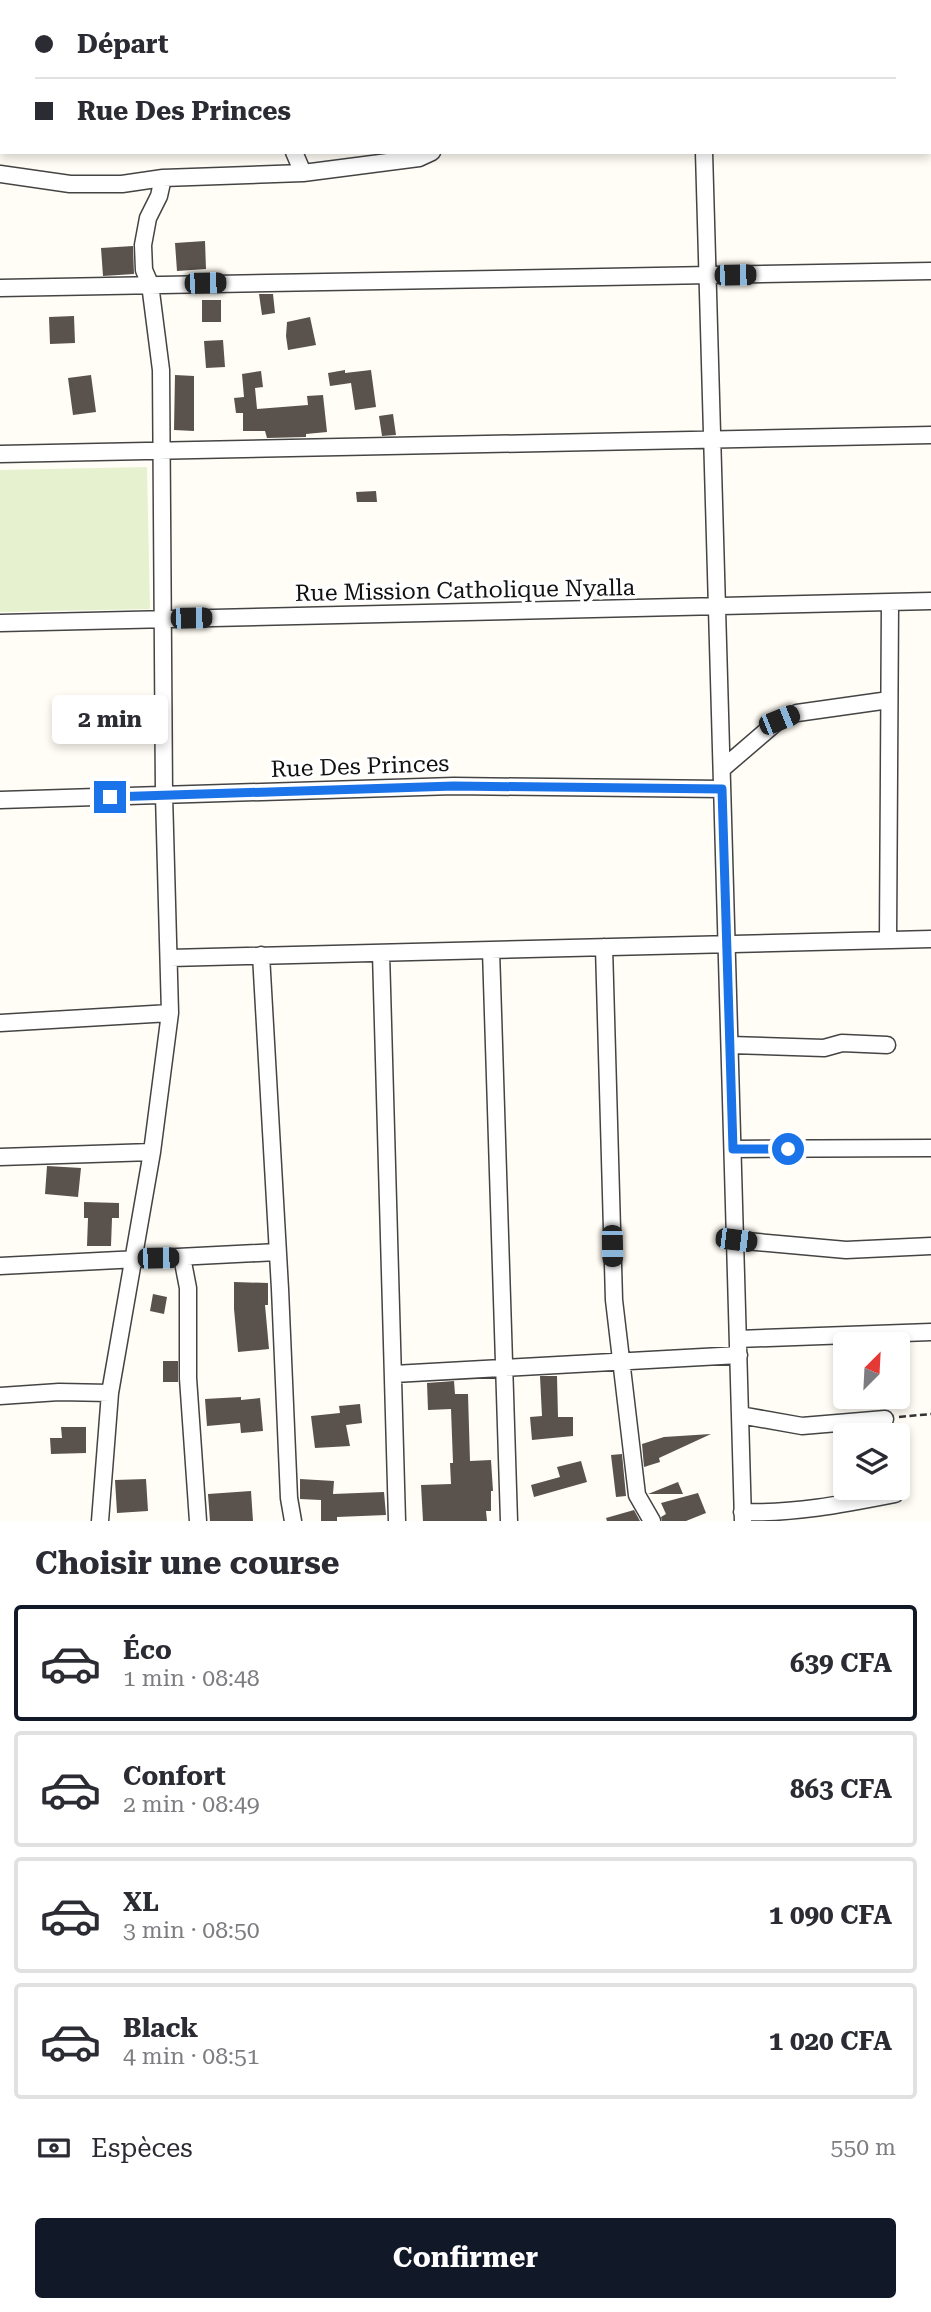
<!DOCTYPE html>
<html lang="fr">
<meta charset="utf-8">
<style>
body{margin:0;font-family:"Roboto Serif",serif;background:#f7f7f7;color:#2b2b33;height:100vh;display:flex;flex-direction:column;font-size:26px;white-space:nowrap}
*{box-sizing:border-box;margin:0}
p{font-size:23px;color:#7c7c81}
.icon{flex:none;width:38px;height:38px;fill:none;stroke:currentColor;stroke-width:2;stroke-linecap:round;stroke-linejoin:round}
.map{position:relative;height:1521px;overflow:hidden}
.sheet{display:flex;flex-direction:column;background:#fff;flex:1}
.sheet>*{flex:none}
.hud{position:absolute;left:0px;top:0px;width:931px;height:154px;box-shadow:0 4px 10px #0003;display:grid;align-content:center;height:154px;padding:0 35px;background:#fff}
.needle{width:46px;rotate:24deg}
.fabs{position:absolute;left:833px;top:1332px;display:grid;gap:14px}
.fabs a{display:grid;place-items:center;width:77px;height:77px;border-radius:7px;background:#fff;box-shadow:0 4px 10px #0003;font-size:35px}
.end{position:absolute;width:32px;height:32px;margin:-16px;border:9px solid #1a73e8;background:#fff;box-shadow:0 0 0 4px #fff}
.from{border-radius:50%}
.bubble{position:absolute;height:49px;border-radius:7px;background:#fff;box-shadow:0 4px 10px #0003;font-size:23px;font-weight:700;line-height:49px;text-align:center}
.car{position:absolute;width:21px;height:42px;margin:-21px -10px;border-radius:9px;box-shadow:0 0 5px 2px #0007;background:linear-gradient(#222 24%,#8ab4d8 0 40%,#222 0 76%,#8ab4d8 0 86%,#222 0)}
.hud b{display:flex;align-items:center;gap:24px;height:66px;font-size:26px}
.hud b+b{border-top:2px solid #e1e1e2}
.hud i{width:18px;height:18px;background:#2b2b33}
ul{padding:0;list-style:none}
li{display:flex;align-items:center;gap:21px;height:116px;margin:0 14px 10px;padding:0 21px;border:4px solid #e1e1e2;border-radius:7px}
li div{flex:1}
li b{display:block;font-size:26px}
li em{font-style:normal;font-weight:700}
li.on{border-color:#111827}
li>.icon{width:63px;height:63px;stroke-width:1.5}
h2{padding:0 35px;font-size:32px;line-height:84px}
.pay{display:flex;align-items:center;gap:18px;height:77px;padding:0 35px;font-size:26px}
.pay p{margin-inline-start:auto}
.cta{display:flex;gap:14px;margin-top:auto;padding:14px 35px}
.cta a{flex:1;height:80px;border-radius:7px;background:#111827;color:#fff;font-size:28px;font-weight:700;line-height:80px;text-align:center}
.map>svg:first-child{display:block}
.pitch{fill:#e6f2cf}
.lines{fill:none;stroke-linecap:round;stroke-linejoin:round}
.stream{stroke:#3f96cf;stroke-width:3.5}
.building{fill:#5a524d}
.minor-casing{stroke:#444;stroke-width:19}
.path{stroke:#333;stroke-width:2.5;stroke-dasharray:7 3.5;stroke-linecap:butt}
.minor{stroke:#fff;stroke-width:16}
.route{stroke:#1a73e8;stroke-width:9}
.labels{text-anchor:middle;stroke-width:7;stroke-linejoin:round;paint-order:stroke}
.street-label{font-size:23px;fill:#111;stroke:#fff}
</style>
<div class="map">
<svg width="931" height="1521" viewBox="0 0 931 1521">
<rect width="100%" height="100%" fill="#fffdf5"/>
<path class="pitch" d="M147,467L150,609L0,612V470Z"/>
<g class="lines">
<path class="stream" d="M755,0L756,2
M191,2L195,0
M0,22H2
M929,103H931"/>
</g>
<path class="building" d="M205,241L206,269L177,271L175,243Z
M133,246L134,274L103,276L101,248Z
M259,294H273L275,313L262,315Z
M202,300H221V322H202Z
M74,316L75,343L50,344L49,317Z
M310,317L316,345L288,350L286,336L287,322Z
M223,340L225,367L206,368L204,341Z
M345,370V373L371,370L376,407L355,410L351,383L330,386L328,373Z
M261,371L263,387L255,388L257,409L308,405L307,396L323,395L327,432L306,434V437L267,438L265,431H243V413H236L234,398L244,397L242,374Z
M91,375L96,412L73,415L68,378Z
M175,375L194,376V431L174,430Z
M393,414L396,435L382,436L379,416Z
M376,491L377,502H357L356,492Z
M47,1166L81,1168L78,1197L45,1194Z
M84,1202L119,1203V1218H112L111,1246H87L88,1218H84Z
M234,1282L268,1283V1305H265L269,1349L238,1352L234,1309Z
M153,1294L167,1297L164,1314L150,1311Z
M163,1361H178V1382H163Z
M540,1376H557L558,1417H573V1436L532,1440L530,1417L542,1416Z
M454,1381L455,1394H468L470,1461L491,1460L493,1491H491V1511H486L487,1521H423L421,1485L451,1484L450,1463H453L451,1409L428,1410L427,1383Z
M241,1397V1400L260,1398L263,1431L241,1433L240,1423L207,1426L205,1399Z
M360,1404L362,1423L346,1425L350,1446L315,1448L311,1416L340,1413L339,1406Z
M61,1427H86V1453L51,1454L50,1438H62Z
M711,1434L659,1458L660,1462L644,1467L642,1444L664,1437Z
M622,1454L626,1496L616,1497L611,1455Z
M581,1461L587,1482L534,1497L531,1485L560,1477L557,1467Z
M146,1479L148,1511L117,1513L115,1480Z
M300,1479L334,1481L333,1494L384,1492L386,1515L337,1517V1521H321V1500L300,1499Z
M678,1482L683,1494H648Z
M251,1491L253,1521H210L208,1494Z
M698,1493L706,1513L686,1521H662L661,1517L666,1514L661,1503Z
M634,1510L640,1521H607L606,1518Z"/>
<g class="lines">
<g class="minor-casing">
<path id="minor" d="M562,2V0
M866,2L867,0
M294,152L303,173
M704,152L743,1521
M0,174L70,184H122L163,178L303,173L419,158L432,152
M0,288L931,271
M0,454L931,435
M0,623L931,601
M722,769L779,720L797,713L889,700
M0,800L454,786L722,789
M888,940L890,603
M604,947L614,1300L637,1495L652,1521
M491,950L509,1521
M381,953L397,1521
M261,955L280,1289L289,1498L293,1521
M170,958L931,939
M0,1023L170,1013
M730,1045L824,1048L842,1043L887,1045
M733,1149L931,1148
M0,1157L152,1152
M735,1240L846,1250L931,1246
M182,1257L188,1288V1378L198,1521
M0,1266L277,1252
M738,1339L931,1332
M394,1374L739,1355
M0,1396L59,1392L110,1393
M740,1415L802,1426L885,1419
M742,1512C794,1514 844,1504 895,1494
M100,1521L110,1393L152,1152L170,1013L164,795L161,370L150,284L144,270L143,245L148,218L159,196L163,178"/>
</g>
<path class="path" d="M899,1417L931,1414"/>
<use href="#minor" class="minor"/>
</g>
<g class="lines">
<path class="route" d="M110,797L454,786L722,789L733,1149H788"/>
</g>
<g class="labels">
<g class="street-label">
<text transform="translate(465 590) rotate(-1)" y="8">Rue Mission Catholique Nyalla</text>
<text transform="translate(360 766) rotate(-2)" y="8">Rue Des Princes</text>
</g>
</g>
</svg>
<div class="fabs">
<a><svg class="needle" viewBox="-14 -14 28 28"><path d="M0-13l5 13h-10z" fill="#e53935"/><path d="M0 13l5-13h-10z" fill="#7c7c81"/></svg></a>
<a><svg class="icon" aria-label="layers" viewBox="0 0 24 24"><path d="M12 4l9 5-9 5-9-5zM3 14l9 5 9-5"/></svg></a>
</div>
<i class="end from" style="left:788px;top:1149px"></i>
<i class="end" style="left:110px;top:797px"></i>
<div class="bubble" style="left:52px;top:695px;width:116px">2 min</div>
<i class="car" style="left:735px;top:275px;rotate:89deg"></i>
<i class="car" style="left:205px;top:283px;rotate:89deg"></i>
<i class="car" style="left:191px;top:618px;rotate:89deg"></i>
<i class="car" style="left:779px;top:720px;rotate:68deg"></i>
<i class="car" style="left:736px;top:1240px;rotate:97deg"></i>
<i class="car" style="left:612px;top:1246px;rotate:179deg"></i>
<i class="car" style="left:158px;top:1258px;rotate:89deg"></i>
<div class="hud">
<b><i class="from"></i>Départ</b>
<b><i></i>Rue Des Princes</b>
</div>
</div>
<section class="sheet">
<h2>Choisir une course</h2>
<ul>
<li class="on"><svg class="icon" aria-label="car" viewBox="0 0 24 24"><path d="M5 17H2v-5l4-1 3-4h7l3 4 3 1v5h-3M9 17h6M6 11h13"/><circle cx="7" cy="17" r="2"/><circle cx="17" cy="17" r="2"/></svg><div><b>Éco</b><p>1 min · 08:48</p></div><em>639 CFA</em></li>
<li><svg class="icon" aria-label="car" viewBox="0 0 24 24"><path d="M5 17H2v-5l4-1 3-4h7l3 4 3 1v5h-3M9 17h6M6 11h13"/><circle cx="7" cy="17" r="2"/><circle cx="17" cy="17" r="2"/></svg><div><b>Confort</b><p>2 min · 08:49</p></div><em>863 CFA</em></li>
<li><svg class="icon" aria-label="car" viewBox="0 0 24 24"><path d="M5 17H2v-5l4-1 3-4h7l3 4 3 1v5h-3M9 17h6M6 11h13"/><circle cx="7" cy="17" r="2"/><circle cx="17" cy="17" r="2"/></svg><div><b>XL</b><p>3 min · 08:50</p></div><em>1 090 CFA</em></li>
<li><svg class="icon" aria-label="car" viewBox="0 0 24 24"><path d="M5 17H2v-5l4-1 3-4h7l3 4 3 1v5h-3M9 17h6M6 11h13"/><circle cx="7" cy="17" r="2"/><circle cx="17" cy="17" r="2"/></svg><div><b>Black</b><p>4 min · 08:51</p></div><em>1 020 CFA</em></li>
</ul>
<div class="pay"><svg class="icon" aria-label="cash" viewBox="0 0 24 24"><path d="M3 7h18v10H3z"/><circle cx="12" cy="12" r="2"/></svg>Espèces<p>550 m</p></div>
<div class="cta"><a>Confirmer</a></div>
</section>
